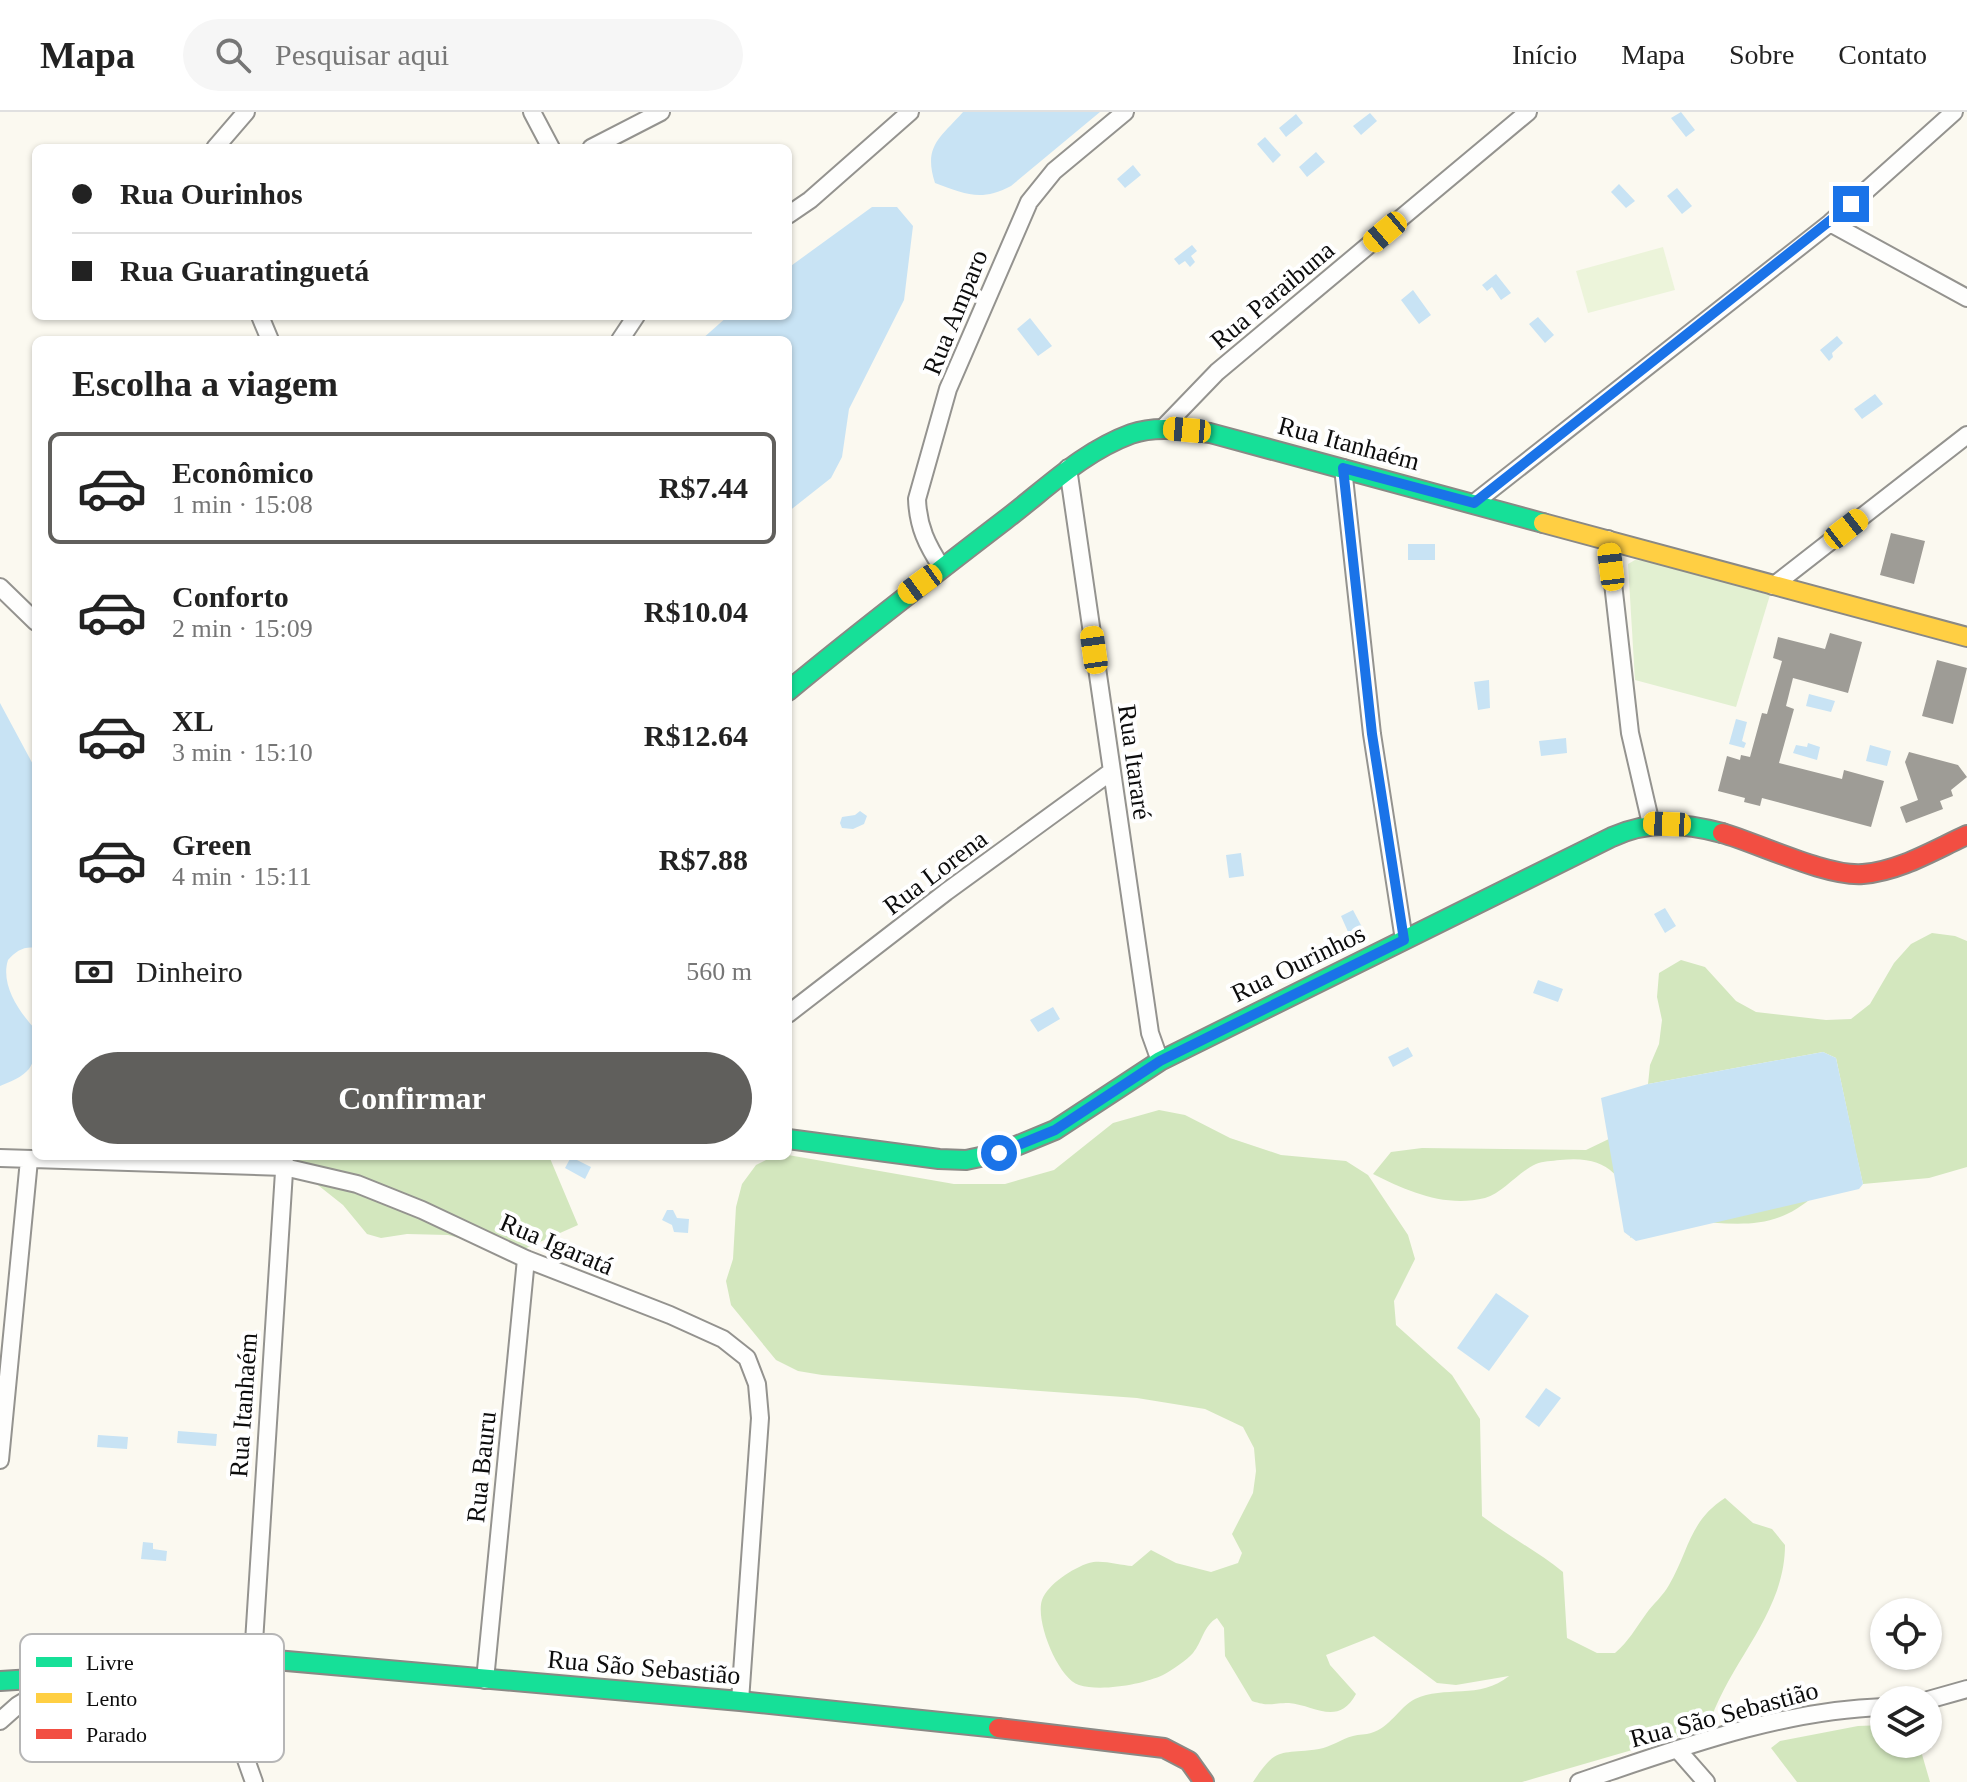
<!DOCTYPE html>
<html lang="pt">
<meta charset="utf-8">
<style>
body{margin:0;font-family:"Times New Roman",serif;background:#f6f6f6;color:#222;height:100vh;display:flex;flex-direction:column;font-size:30px;white-space:nowrap}
*{box-sizing:border-box;margin:0}
p{font-size:26px;color:#767676}
.icon{flex:none;width:44px;height:44px;fill:none;stroke:currentColor;stroke-width:2;stroke-linecap:round;stroke-linejoin:round}
.map{position:relative;flex:1;overflow:hidden}
.sheet{position:absolute;left:32px;top:224px;width:760px;height:824px;display:flex;flex-direction:column;background:#fff;border-radius:12px;box-shadow:0 2px 6px #0004}
.sheet>*{flex:none}
.hud{position:absolute;left:32px;top:32px;width:760px;height:176px;border-radius:12px;box-shadow:0 2px 6px #0004;display:grid;align-content:center;height:176px;padding:0 40px;background:#fff}
.fabs{position:absolute;left:1870px;top:1486px;display:grid;gap:16px}
.fabs a{display:grid;place-items:center;width:72px;height:72px;border-radius:50%;background:#fff;box-shadow:0 2px 6px #0004;font-size:40px}
.end{position:absolute;width:36px;height:36px;margin:-18px;border:10px solid #1a73e8;background:#fff;box-shadow:0 0 0 4px #fff}
.from{border-radius:50%}
.car{position:absolute;width:24px;height:48px;margin:-24px -12px;border-radius:10px;box-shadow:0 0 6px 2px #0007;background:linear-gradient(#f5c518 24%,#345 0 40%,#f5c518 0 76%,#345 0 86%,#f5c518 0)}
.hud b{display:flex;align-items:center;gap:28px;height:76px;font-size:30px}
.hud b+b{border-top:2px solid #e0e0e0}
.hud i{width:20px;height:20px;background:#222}
ul{padding:0;list-style:none}
li{display:flex;align-items:center;gap:24px;height:112px;margin:0 16px 12px;padding:0 24px;border:4px solid transparent;border-radius:12px}
li div{flex:1}
li b{display:block;font-size:30px}
li em{font-style:normal;font-weight:700}
li.on{border-color:#605f5c}
li>.icon{width:72px;height:72px;stroke-width:1.5}
h2{padding:0 40px;font-size:36px;line-height:96px}
.pay{display:flex;align-items:center;gap:20px;height:88px;padding:0 40px;font-size:30px}
.pay p{margin-inline-start:auto}
.cta{display:flex;gap:16px;margin-top:auto;padding:16px 40px}
.cta a{flex:1;height:92px;border-radius:48px;background:#605f5c;color:#fff;font-size:32px;font-weight:700;line-height:92px;text-align:center}
header{display:flex;align-items:center;gap:48px;box-sizing:border-box;height:112px;padding:0 40px;background:#fff;border-bottom:2px solid #e0e0e0}
header strong{font-size:38px}
nav{display:flex;gap:44px;margin-inline-start:auto;font-size:28px}
.search{width:560px;height:72px;background:#f6f6f6;display:flex;align-items:center;gap:20px;box-sizing:border-box;padding:0 28px;border-radius:44px;color:#767676;font-size:30px}
.map>svg:first-child{display:block}
.green{fill:#e2f0d1}
.forest{fill:#d3e7be}
.pitch{fill:#ecf4da}
.water{fill:#c8e3f4}
.building{fill:#9e9c96}
.lines{fill:none;stroke-linecap:round;stroke-linejoin:round}
.street-casing{stroke:#94938f;stroke-width:20}
.fast-casing{stroke:#8a8985;stroke-width:22}
.slow-casing{stroke:#8a8985;stroke-width:22}
.jam-casing{stroke:#8a8985;stroke-width:22}
.street{stroke:#fefefd;stroke-width:16}
.fast{stroke:#16e098;stroke-width:18}
.slow{stroke:#ffcf43;stroke-width:18}
.jam{stroke:#f24e42;stroke-width:18}
.route{stroke:#1a73e8;stroke-width:10}
.labels{text-anchor:middle;stroke-width:8;stroke-linejoin:round;paint-order:stroke}
.street-label{font-size:26px;fill:#0c0c0c;stroke:#fff}
.key{fill:#fff;stroke:#b6b6b6;stroke-width:2}
.key-label{font-size:22px;fill:#0c0c0c}
</style>
<header>
<strong>Mapa</strong>
<div class="search"><svg class="icon" aria-label="search" viewBox="0 0 24 24"><circle cx="10" cy="10" r="6"/><path d="M15 15l6 6"/></svg>Pesquisar aqui</div>
<nav><a>Início</a><a>Mapa</a><a>Sobre</a><a>Contato</a></nav>
</header>
<div class="map">
<svg width="1967" height="1670" viewBox="0 0 1967 1670">
<rect width="100%" height="100%" fill="#fbf9f0"/>
<path class="green" d="M1635,448L1649,449L1770,483L1736,595L1635,568L1628,452Z"/>
<path class="forest" d="M1932,821L1955,824L1967,829V1055L1929,1066L1863,1072L1856,1041C1835,1062 1815,1089 1787,1102C1737,1127 1679,1092 1630,1126L1639,1101C1620,1062 1607,1043 1560,1048C1552,1049 1543,1049 1536,1052C1518,1060 1503,1081 1485,1086C1445,1096 1407,1079 1373,1062L1391,1040L1422,1036L1586,1038L1667,999L1855,1036L1836,946L1823,940L1648,972L1650,953L1659,932L1662,908L1657,885L1659,861L1681,848L1705,855L1736,889L1756,900L1826,908L1851,907L1870,892L1894,851L1911,832Z
M1159,998L1185,1003L1230,1026L1281,1043L1346,1049L1368,1063L1408,1123L1415,1147L1394,1189L1396,1213L1452,1263L1480,1307L1482,1404C1508,1424 1537,1439 1563,1460L1567,1526L1597,1541H1615C1629,1529 1635,1517 1646,1502C1653,1492 1663,1484 1669,1473C1689,1439 1689,1409 1725,1386L1753,1411L1772,1417L1785,1433C1785,1503 1727,1551 1708,1616L1522,1670H1253C1277,1633 1280,1643 1319,1637C1331,1635 1341,1627 1353,1624C1359,1622 1366,1623 1371,1621C1391,1615 1398,1596 1415,1587C1444,1573 1480,1588 1509,1564L1456,1573L1437,1571L1374,1524L1326,1543L1330,1553L1356,1582C1338,1615 1314,1593 1289,1591C1272,1591 1270,1595 1252,1589L1225,1544L1224,1516L1217,1506C1204,1513 1202,1530 1193,1541C1187,1548 1172,1558 1163,1563C1144,1572 1101,1580 1079,1573C1058,1566 1035,1509 1042,1488C1048,1472 1073,1456 1089,1451C1100,1447 1120,1453 1132,1454L1151,1438L1176,1451L1211,1460L1238,1451L1242,1441L1232,1422L1253,1381L1256,1359L1254,1336L1243,1315L1205,1297L1137,1286L822,1263L798,1259L776,1248L731,1193L726,1169L733,1147L736,1095L742,1072L756,1053L774,1044L788,1043L954,1072H1005L1054,1058L1113,1011Z
M297,1044H549L578,1113L515,1141L448,1123L407,1122L381,1126L367,1122L343,1093L304,1062Z
M1884,1613V1632H1919L1930,1670H1797L1771,1636L1780,1629L1858,1614Z"/>
<path class="pitch" d="M1663,135L1675,178L1588,201L1576,159Z"/>
<path class="water" d="M963,0H1100L1011,74C980,90 966,82 935,71C923,34 940,26 963,0Z
M1681,0L1695,18L1686,25L1671,6Z
M1370,1L1377,9L1361,23L1353,14Z
M1296,2L1303,11L1286,25L1279,16Z
M1265,25L1281,43L1273,51L1257,32Z
M1316,40L1325,50L1307,65L1299,55Z
M1133,53L1141,63L1125,76L1117,67Z
M1619,72L1635,89L1626,96L1611,80Z
M1677,76L1692,94L1682,102L1667,84Z
M872,95H897L913,114L904,188L849,297L842,345L831,366L788,400V228H701L728,204H788V156Z
M1192,133L1197,139L1191,144L1195,150L1190,155L1185,149L1179,153L1174,147Z
M1496,162L1511,181L1501,188L1492,175L1487,179L1482,173Z
M1413,178L1431,203L1419,212L1401,188Z
M1538,205L1554,223L1545,231L1529,212Z
M1030,206L1052,234L1038,244L1017,217Z
M1837,224L1843,231L1832,241L1833,245L1829,249L1820,238Z
M1875,282L1883,292L1862,307L1854,297Z
M1408,432H1435V448H1408Z
M1489,568L1490,596L1478,598L1474,570Z
M1809,582L1835,589L1831,600L1806,594Z
M0,591L36,658V836C24,834 16,839 8,848C0,873 20,901 36,918C36,953 34,961 0,974Z
M1736,607L1747,610L1742,629L1746,631L1744,636L1729,632Z
M1566,626L1567,641L1541,644L1539,629Z
M1808,631L1820,635L1817,648L1793,641L1796,633L1807,635Z
M1870,633L1891,639L1887,654L1866,649Z
M860,699L867,704L864,712L853,717L842,716L840,711L842,705L855,703Z
M1241,741L1244,764L1229,766L1226,743Z
M1665,796L1676,814L1665,821L1654,802Z
M1353,798L1362,815L1349,822L1341,804Z
M1538,868L1563,877L1558,890L1533,881Z
M1053,895L1060,907L1038,920L1030,908Z
M1408,935L1413,944L1393,955L1388,945Z
M1823,940L1836,946L1863,1072L1859,1077L1636,1129L1624,1120L1601,986L1648,972Z
M571,1045L591,1055L585,1067L565,1056Z
M667,1098H673L677,1106L689,1107L688,1121L674,1120L672,1113L662,1108Z
M1496,1181L1529,1204L1489,1259L1457,1236Z
M1546,1276L1561,1286L1539,1315L1525,1305Z
M178,1319L217,1322L216,1334L177,1331Z
M98,1323L128,1325L127,1337L97,1335Z
M143,1430L153,1431V1437L167,1439L166,1449L141,1447Z"/>
<path class="building" d="M1891,421L1925,429L1914,472L1880,463Z
M1830,521L1862,530L1848,581L1793,566L1786,594L1794,597L1779,651L1842,667L1844,658L1884,669L1871,715L1762,686L1760,694L1744,690L1745,686L1718,679L1727,644L1740,648L1741,643L1750,645L1762,601L1767,602L1782,549L1773,546L1778,525L1825,537Z
M1937,548L1967,556L1953,612L1922,604Z
M1909,640L1958,653L1967,665L1951,678L1953,684L1940,689L1943,697L1906,711L1900,695L1918,688L1905,650Z"/>
<g class="lines">
<g class="street-casing">
<path id="street" d="M532,0L551,36
M215,36L246,0
M591,36L661,0
M788,103L810,88L910,0
M1830,111L1967,186
M260,204L270,228
M620,228L636,204
M1163,316L1217,260L1528,0
M1068,356L1150,921L1160,949
M1343,356L1372,622L1404,828
M1474,391L1830,111L1954,0
M1608,427L1630,621L1651,712
M942,456C927,433 918,415 917,387L948,277L1029,90L1054,59L1125,0
M1773,474L1967,323
M0,475L36,510
M788,902L946,780L1112,659
M0,1046L284,1055L357,1072L422,1098L526,1147L670,1203L723,1227L747,1246L757,1272L760,1306L740,1589
M0,1348L29,1048
M253,1546L285,1044
M210,1547L254,1670
M485,1568L526,1147
M1928,1588L1967,1577
M0,1609L18,1593L58,1569
M1677,1637L1706,1670
M1579,1670C1677,1637 1780,1598 1884,1595"/>
</g>
<g class="fast-casing">
<path id="fast" d="M788,579C859,520 932,464 1005,408C1046,377 1082,340 1131,322C1156,313 1184,318 1210,321L1543,411
M788,1027L939,1047L966,1048L999,1041L1055,1018L1160,949L1612,725C1649,708 1683,711 1722,721
M0,1569L64,1565L109,1554L147,1550L253,1546L740,1589L998,1616"/>
</g>
<g class="slow-casing">
<path id="slow" d="M1543,411L1967,525"/>
</g>
<g class="jam-casing">
<path id="jam" d="M1722,721C1760,732 1827,765 1863,762C1900,759 1934,738 1967,723
M998,1616L1164,1636L1189,1649L1204,1670"/>
</g>
<use href="#street" class="street"/>
<use href="#fast" class="fast"/>
<use href="#slow" class="slow"/>
<use href="#jam" class="jam"/>
</g>
<g class="lines">
<path class="route" d="M999,1041L1055,1018L1160,949L1404,828L1372,622L1343,356L1474,391L1851,92"/>
</g>
<g class="labels">
<g class="street-label">
<text transform="translate(1272 183) rotate(-40)" y="9">Rua Paraibuna</text>
<text transform="translate(955 200) rotate(-68)" y="9">Rua Amparo</text>
<text transform="translate(1349 331) rotate(15)" y="9">Rua Itanhaém</text>
<text transform="translate(1135 650) rotate(82)" y="9">Rua Itararé</text>
<text transform="translate(935 760) rotate(-37)" y="9">Rua Lorena</text>
<text transform="translate(1298 851) rotate(-26)" y="9">Rua Ourinhos</text>
<text transform="translate(557 1132) rotate(23)" y="9">Rua Igaratá</text>
<text transform="translate(243 1293) rotate(-86)" y="9">Rua Itanhaém</text>
<text transform="translate(481 1355) rotate(-84)" y="9">Rua Bauru</text>
<text transform="translate(644 1555) rotate(5)" y="9">Rua São Sebastião</text>
<text transform="translate(1724 1602) rotate(-15)" y="9">Rua São Sebastião</text>
</g>
</g>
<rect x="20" y="1522" width="264" height="128" rx="12" class="key"/>
<rect x="36" y="1545" width="36" height="10" fill="#16e098"/>
<rect x="36" y="1581" width="36" height="10" fill="#ffcf43"/>
<rect x="36" y="1617" width="36" height="10" fill="#f24e42"/>
<g class="key-label">
<text x="86" y="1558">Livre</text>
<text x="86" y="1594">Lento</text>
<text x="86" y="1630">Parado</text>
</g>
</svg>
<div class="fabs">
<a><svg class="icon" aria-label="locate" viewBox="0 0 24 24"><circle cx="12" cy="12" r="6"/><path d="M12 2v4M12 18v4M2 12h4M18 12h4"/></svg></a>
<a><svg class="icon" aria-label="layers" viewBox="0 0 24 24"><path d="M12 4l9 5-9 5-9-5zM3 14l9 5 9-5"/></svg></a>
</div>
<i class="end from" style="left:999px;top:1041px"></i>
<i class="end" style="left:1851px;top:92px"></i>
<i class="car" style="left:1385px;top:120px;rotate:230deg"></i>
<i class="car" style="left:1187px;top:318px;rotate:275deg"></i>
<i class="car" style="left:1846px;top:417px;rotate:52deg"></i>
<i class="car" style="left:1611px;top:455px;rotate:353deg"></i>
<i class="car" style="left:920px;top:472px;rotate:234deg"></i>
<i class="car" style="left:1094px;top:538px;rotate:352deg"></i>
<i class="car" style="left:1667px;top:712px;rotate:272deg"></i>
<div class="hud">
<b><i class="from"></i>Rua Ourinhos</b>
<b><i></i>Rua Guaratinguetá</b>
</div>
<section class="sheet">
<h2>Escolha a viagem</h2>
<ul>
<li class="on"><svg class="icon" aria-label="car" viewBox="0 0 24 24"><path d="M5 17H2v-5l4-1 3-4h7l3 4 3 1v5h-3M9 17h6M6 11h13"/><circle cx="7" cy="17" r="2"/><circle cx="17" cy="17" r="2"/></svg><div><b>Econômico</b><p>1 min · 15:08</p></div><em>R$7.44</em></li>
<li><svg class="icon" aria-label="car" viewBox="0 0 24 24"><path d="M5 17H2v-5l4-1 3-4h7l3 4 3 1v5h-3M9 17h6M6 11h13"/><circle cx="7" cy="17" r="2"/><circle cx="17" cy="17" r="2"/></svg><div><b>Conforto</b><p>2 min · 15:09</p></div><em>R$10.04</em></li>
<li><svg class="icon" aria-label="car" viewBox="0 0 24 24"><path d="M5 17H2v-5l4-1 3-4h7l3 4 3 1v5h-3M9 17h6M6 11h13"/><circle cx="7" cy="17" r="2"/><circle cx="17" cy="17" r="2"/></svg><div><b>XL</b><p>3 min · 15:10</p></div><em>R$12.64</em></li>
<li><svg class="icon" aria-label="car" viewBox="0 0 24 24"><path d="M5 17H2v-5l4-1 3-4h7l3 4 3 1v5h-3M9 17h6M6 11h13"/><circle cx="7" cy="17" r="2"/><circle cx="17" cy="17" r="2"/></svg><div><b>Green</b><p>4 min · 15:11</p></div><em>R$7.88</em></li>
</ul>
<div class="pay"><svg class="icon" aria-label="cash" viewBox="0 0 24 24"><path d="M3 7h18v10H3z"/><circle cx="12" cy="12" r="2"/></svg>Dinheiro<p>560 m</p></div>
<div class="cta"><a>Confirmar</a></div>
</section>
</div>
